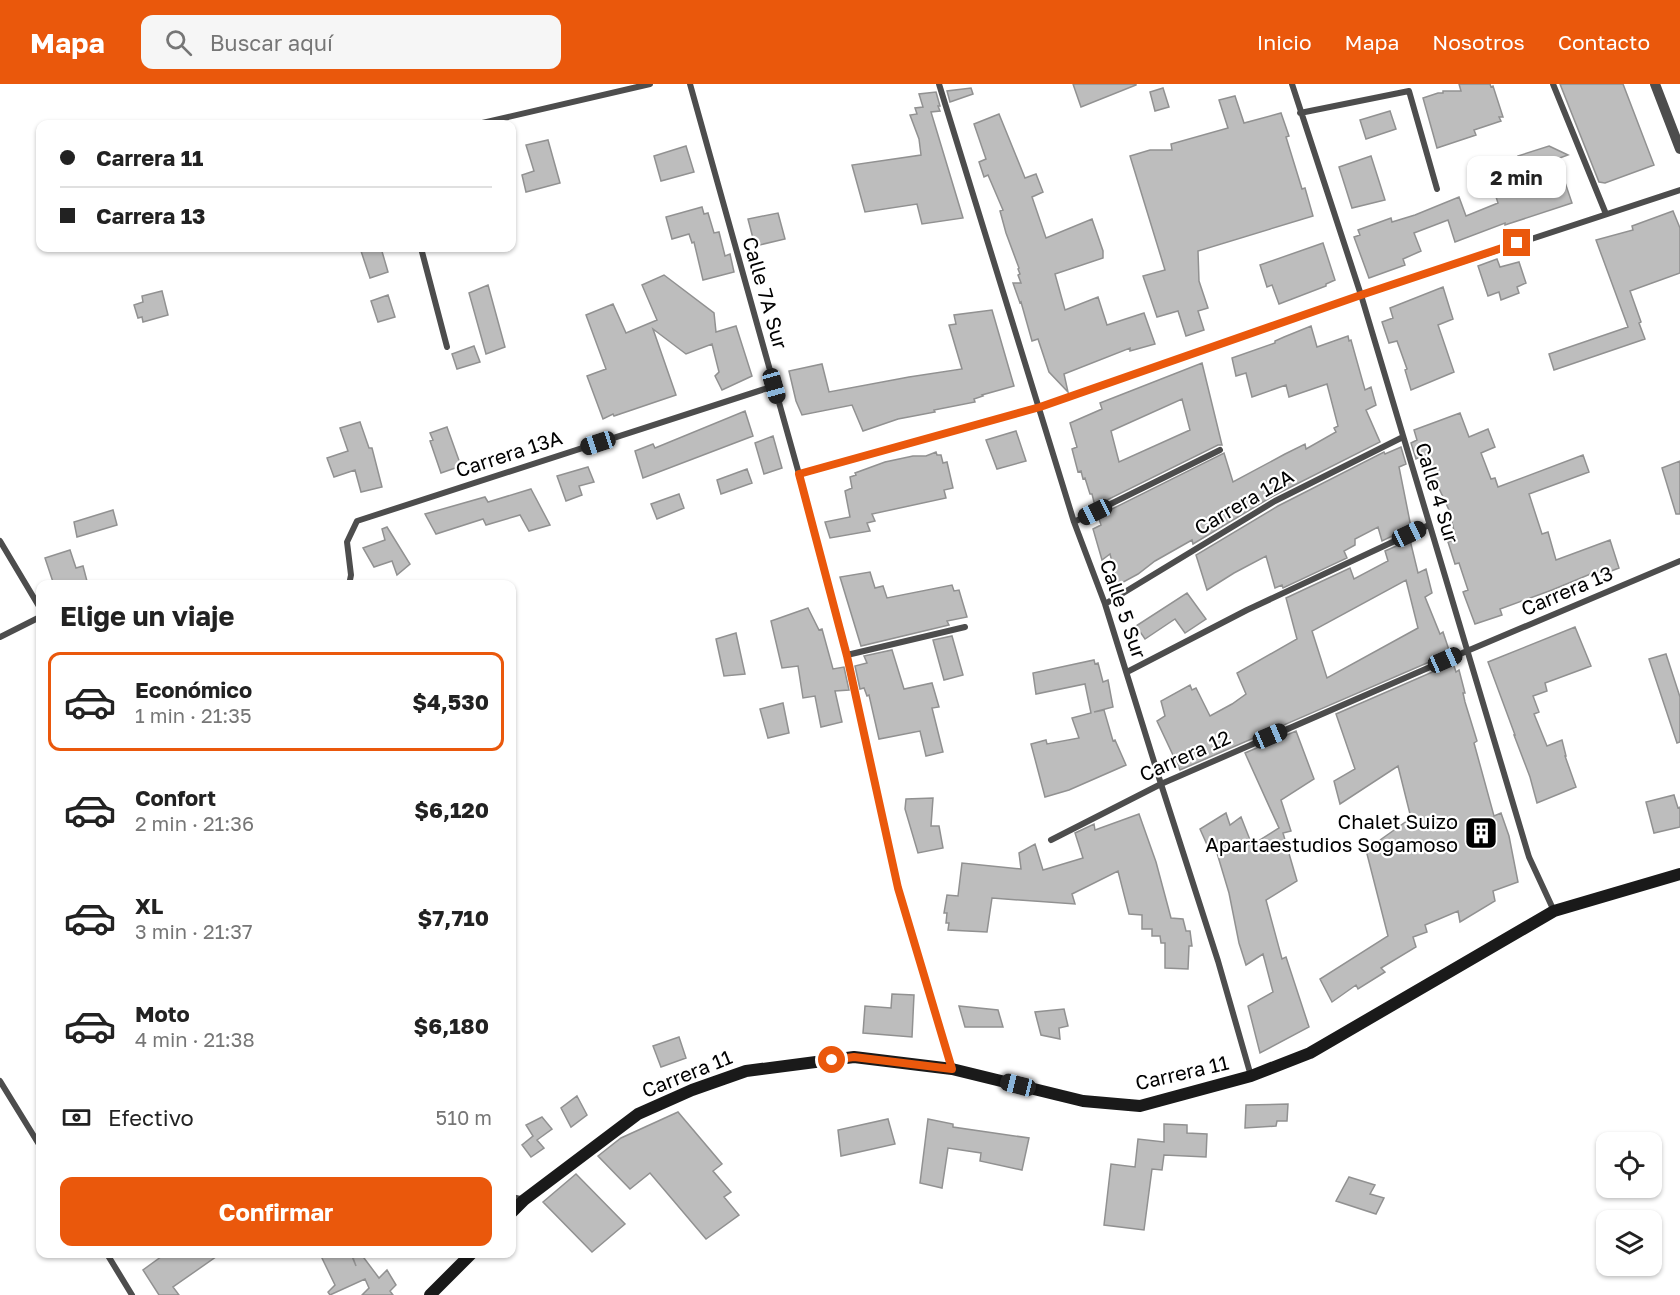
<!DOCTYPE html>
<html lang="es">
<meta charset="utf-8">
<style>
body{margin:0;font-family:"Golos Text",sans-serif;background:#f6f6f6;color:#222;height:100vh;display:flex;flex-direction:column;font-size:22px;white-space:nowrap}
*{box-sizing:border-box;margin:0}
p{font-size:20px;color:#767676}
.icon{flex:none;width:33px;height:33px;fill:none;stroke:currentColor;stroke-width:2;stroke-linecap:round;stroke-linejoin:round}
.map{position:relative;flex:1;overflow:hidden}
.details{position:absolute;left:36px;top:496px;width:480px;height:678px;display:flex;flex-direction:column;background:#fff;border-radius:12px;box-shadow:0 2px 4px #0004}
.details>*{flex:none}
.hud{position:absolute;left:36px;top:36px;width:480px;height:132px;border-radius:12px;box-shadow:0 2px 4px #0004;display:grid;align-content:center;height:132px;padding:0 24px;background:#fff}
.controls{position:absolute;left:1596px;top:1048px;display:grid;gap:12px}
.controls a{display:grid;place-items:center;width:66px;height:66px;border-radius:12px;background:#fff;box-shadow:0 2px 4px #0004;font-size:30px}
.end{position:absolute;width:27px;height:27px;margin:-14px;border:8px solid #ea580c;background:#fff;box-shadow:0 0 0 3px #fff}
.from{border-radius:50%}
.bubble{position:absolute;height:42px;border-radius:12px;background:#fff;box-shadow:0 2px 4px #0004;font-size:20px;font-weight:700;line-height:42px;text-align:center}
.car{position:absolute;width:18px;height:36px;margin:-18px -9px;border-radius:8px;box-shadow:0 0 4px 2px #0007;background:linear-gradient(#222 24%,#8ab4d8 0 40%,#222 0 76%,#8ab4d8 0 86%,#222 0)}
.hud b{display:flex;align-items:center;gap:21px;height:57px;font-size:22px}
.hud b+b{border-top:2px solid #e0e0e0}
.hud i{width:15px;height:15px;background:#222}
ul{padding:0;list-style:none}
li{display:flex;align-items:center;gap:18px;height:99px;margin:0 12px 9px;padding:0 12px;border:3px solid transparent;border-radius:12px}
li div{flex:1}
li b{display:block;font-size:22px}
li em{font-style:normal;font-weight:700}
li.selected{border-color:#ea580c}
li>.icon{width:54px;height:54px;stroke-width:1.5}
h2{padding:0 24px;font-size:27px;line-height:72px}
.pay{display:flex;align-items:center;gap:15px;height:66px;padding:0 24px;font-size:22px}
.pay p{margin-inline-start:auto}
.primary-button{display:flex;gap:12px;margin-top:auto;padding:12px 24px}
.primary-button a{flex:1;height:69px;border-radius:12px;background:#ea580c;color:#fff;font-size:24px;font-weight:700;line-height:69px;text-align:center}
header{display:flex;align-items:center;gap:36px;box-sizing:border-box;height:84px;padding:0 30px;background:#ea580c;color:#fff}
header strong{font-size:28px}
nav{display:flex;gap:33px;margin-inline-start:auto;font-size:21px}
.search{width:420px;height:54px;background:#f6f6f6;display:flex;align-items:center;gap:15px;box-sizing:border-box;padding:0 21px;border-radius:12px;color:#767676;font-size:22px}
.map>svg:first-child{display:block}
.building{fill:#bdbdbd;stroke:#919191;stroke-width:1.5;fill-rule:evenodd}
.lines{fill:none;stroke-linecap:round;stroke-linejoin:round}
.minor{stroke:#4d4d4d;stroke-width:6}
.tertiary{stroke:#4d4d4d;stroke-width:10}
.secondary{stroke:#1a1a1a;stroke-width:12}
.route{stroke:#ea580c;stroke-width:8}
.labels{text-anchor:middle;stroke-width:4.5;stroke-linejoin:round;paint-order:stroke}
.street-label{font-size:20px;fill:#000;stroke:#fff}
.poi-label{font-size:20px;fill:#000;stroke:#fff;text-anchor:end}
</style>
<header>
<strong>Mapa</strong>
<div class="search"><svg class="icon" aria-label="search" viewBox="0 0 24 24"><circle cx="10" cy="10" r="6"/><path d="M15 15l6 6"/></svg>Buscar aquí</div>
<nav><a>Inicio</a><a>Mapa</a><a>Nosotros</a><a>Contacto</a></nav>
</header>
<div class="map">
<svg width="1680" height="1211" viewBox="0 0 1680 1211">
<rect width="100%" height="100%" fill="#fff"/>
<path class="building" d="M1073,0H1136V1L1081,23Z
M1459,0H1490L1491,3L1493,2L1503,33H1499L1501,37L1474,46L1476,51L1437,64L1423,14L1438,9H1443V7H1461Z
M1560,0H1623L1654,81L1605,99L1599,98Z
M971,4L973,10L950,18L947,7Z
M1163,4L1169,23L1155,27L1150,8Z
M936,8L940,22H938L940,27L931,28L963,134L922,140L917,120L865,128L852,81L921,71L919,55L910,31L917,30L915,24L923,23L919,10Z
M1235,12L1244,39L1281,29L1289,52L1286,53L1302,105L1305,104L1313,132L1198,167L1199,197L1208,224L1198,227L1204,246L1186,252L1178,227L1157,233L1143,192L1165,186L1130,72L1150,66H1172L1171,60L1228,44L1219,16Z
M1390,27L1396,45L1366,55L1360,36Z
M999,30L1025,94L1036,90L1043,108L1032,113L1046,154L1092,135L1103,167V174L1055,190L1065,226L1098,213L1107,241L1144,229L1155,260L1130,267V264L1064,290L1068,308L1049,288L1038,255L1032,257L1021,218L1020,219L1013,199H1021L1018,191L1020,190L1018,185L1019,184L1006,149L1000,127L1003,126L988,91L984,93L979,78L986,75L974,40Z
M548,56L560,99L526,108L522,91L534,87L526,61Z
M686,62L694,88L661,97L654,72Z
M1549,62L1568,71L1557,75L1572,119L1505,141V139L1455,158L1448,136L1414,149L1421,167L1403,175L1405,181L1369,194L1354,153L1360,151L1358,146L1391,134L1392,138L1415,131L1459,113L1466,132L1498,119L1496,113L1529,102L1518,72Z
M1371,72L1385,116L1352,124L1339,83Z
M702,123L704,130L708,129L714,149L719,148L725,172L730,170L734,188L703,196L694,158L692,159L689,150L672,155L666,133Z
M1673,127L1680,144V189L1630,207L1641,238L1639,239L1645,255L1554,286L1549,270L1628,243L1596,156L1633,146L1632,142Z
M778,129L785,155L755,162L748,135Z
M1323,159L1335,196L1326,200V202L1279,220L1272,201L1267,203L1260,181Z
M360,164H381L388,188L370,194Z
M1497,175L1500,183L1519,178L1526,199L1517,203L1519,209L1501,216L1499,208L1488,212L1478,182Z
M664,191L714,229L716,248L736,242L752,292L722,306L715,292L719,288L712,260L686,270L653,245L676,311L614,332L613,330L603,335L587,292L606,285L586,231L613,220L626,249L657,236L642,201Z
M488,201L505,263L486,270L469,209Z
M1443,203L1453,235L1438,241L1454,288L1411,306L1405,286L1407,285L1397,257L1389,259L1382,238L1393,234L1390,224Z
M162,207L168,231L143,238L142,233L138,234L134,221L143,218L142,212Z
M388,211L395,233L378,238L371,217Z
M992,226L1014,302L982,311L983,312L974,315L975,318L934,326L935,328L898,335L863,347L852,321L802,331L796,317L789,287L822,280L829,308L909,293L962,285L949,241L956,240L954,231Z
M1311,242L1317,263L1348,252L1349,257L1351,256L1365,306L1371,303L1376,321L1366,326L1380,358L1273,412L1193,460L1192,456L1155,477L1138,490L1118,501L1110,470L1102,476L1093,445L1101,441L1098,432L1224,369L1233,398L1285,370L1305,360L1306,365L1336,348L1334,344L1338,342L1327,300L1289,313L1286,301L1252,313L1246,289L1236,292L1232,274L1275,259V257L1284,253Z
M474,262L480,278L457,285L452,270Z
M1202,279L1222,361H1218L1095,422L1092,410H1090L1085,394L1083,395L1081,387L1078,388L1072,365L1077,363L1070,339L1102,325L1100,319ZM1182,315L1190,346L1119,378L1111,347Z
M745,327L753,352L643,394L635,367L653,360L655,364Z
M1460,329L1469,353L1488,345L1495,363L1481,369L1491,395L1495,394L1498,403L1583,371L1589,388L1529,410L1542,450L1548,448L1556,476L1610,456L1619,484L1601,491L1600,486L1552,506L1500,525L1502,531L1475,540L1463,508L1468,506L1459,479L1455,480L1448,458L1456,455L1449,426L1431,387L1426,370L1416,375L1411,359L1417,356L1414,346Z
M360,338L369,364H372L382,403L361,408L355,386L334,393L327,374L348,367L340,344Z
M447,343L461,382L441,389L430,357L433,356L430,349Z
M1016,347L1026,377L997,385L986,356Z
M773,352L782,384L764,390L755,359Z
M1401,363L1406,380L1399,383L1411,443L1382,457L1378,443L1355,455V461L1344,467L1347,474L1283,504L1282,501L1275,504L1266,472L1234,489L1207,506L1196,471L1278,422L1384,368L1385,370Z
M936,368L937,371H941L943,379L947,378L953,404L944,406L946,414L872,430L875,437L867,439L870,447L830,454L825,438L850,433L845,407L852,404L850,393L856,391L855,389L885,378L913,372H926Z
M1680,377V430H1676L1662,384Z
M588,383L594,398L579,402L582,411L566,417L557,392Z
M747,385L752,399L721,410L717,396Z
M531,405L550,441L529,447L520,431L486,441L483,435L436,450L425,430L485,413L488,418Z
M679,410L684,424L657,435L651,420Z
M113,426L117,441L77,453L74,438Z
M387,443L410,480L397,491L392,477L374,483L363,464L385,456L382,445Z
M1410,456L1418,489L1426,485L1432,509L1425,513L1440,550L1443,548L1450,569L1180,686L1157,637L1165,632L1161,617L1190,601L1192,606L1196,604L1210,632L1232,620L1246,610L1237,589L1297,555L1286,514L1350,484L1354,495L1388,477L1385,467ZM1406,496L1418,544L1327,594L1312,547Z
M70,466L76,484L83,482L88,501H54L45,474Z
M870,488L875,504L883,502L887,514L952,501L954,507L959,506L967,533L947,537L949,541L861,562L840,493Z
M1187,509L1206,535L1185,549L1175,535L1145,555L1136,542Z
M808,524L819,546L822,545L833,585L844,583L849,606L835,607L842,638L821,643L815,612L803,614L798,582L782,584L771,537Z
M1575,543L1591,582L1545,599L1547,607L1533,612L1539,628L1534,630L1547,662L1562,656L1566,672H1565L1576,703L1537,719L1530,693L1514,651H1515L1488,578Z
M736,549L745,590L724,592L716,555Z
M952,552L963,591L944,596L933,556Z
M892,566L904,605L932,599L939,623L932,624L943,668L926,672L920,647L879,655L869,611L867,612L864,604L860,605L855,582L867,579L864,572Z
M1666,570L1680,613V658L1677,659L1649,575Z
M1094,576L1095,580L1098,579L1103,598L1108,596L1113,623L1094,628L1104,626L1113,657L1115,656L1126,681L1069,706L1045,713L1031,660L1046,656L1047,660L1079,654L1072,634L1091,629L1085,600L1036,610L1033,589Z
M1453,579L1456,588L1459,586L1465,609H1463L1465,618L1477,657L1474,659L1494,732L1501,729L1509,752L1518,798L1493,807L1495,817L1460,838L1458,827L1425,841L1427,848L1413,853L1416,863L1381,884L1385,888L1358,905L1356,901L1332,918L1320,895L1388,852L1366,766L1411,734L1398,682L1340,720L1334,697L1355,685L1336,630Z
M783,619L789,649L768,654L760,625Z
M1296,647L1314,695L1281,716L1291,747L1283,749L1297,797L1266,816L1282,875L1286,873L1309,943L1260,969L1248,922L1273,908L1263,870L1246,881L1239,859L1229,809L1214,759L1208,763L1200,745L1226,729L1230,741L1241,733L1252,761L1279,744L1245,669Z
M1674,711L1678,724L1680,723V743L1654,749L1646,718Z
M933,714L931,742H939L943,764L918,769L905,725L906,715Z
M1139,730L1156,778L1171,834L1183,835L1186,847H1190L1192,862H1189L1188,885L1165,884V859H1161L1160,852H1152V845H1142V831L1129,830L1118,787L1072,810L1075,820L992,814L987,848L948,846L949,839H946L947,829H944L947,811L958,812L962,779L1021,785L1019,769L1035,760L1043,786L1083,774L1075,749L1094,740L1095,746Z
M892,910L914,911L912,953L863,949L865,922L891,924Z
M959,922L998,926L1003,943H965Z
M1064,925L1068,942L1059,944L1060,955L1041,951L1035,928Z
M679,953L686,974L661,983L653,962Z
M577,1012L587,1031L571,1043L561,1024Z
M1288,1020L1287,1037H1277L1276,1042L1245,1044L1246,1021Z
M678,1028L722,1080L713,1087L731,1108L724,1113L739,1131L706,1155L650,1089L630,1105L598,1072L621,1054Z
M542,1033L552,1045L537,1056L544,1064L531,1073L522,1061L533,1052L526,1041Z
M888,1035L895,1060L841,1072L838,1046Z
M928,1035L953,1040V1043L1029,1054L1022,1086L980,1077L981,1069L948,1064L942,1104L920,1099Z
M1164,1040L1187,1041V1049L1207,1050L1206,1073L1164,1071L1162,1086L1152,1085L1144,1146L1104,1141L1111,1080L1135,1083L1138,1055L1164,1058Z
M576,1090L625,1140L592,1168L543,1118Z
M1349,1093L1375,1101L1370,1110L1384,1114L1376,1130L1336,1117Z
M165,1170H220L173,1203L179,1211H159L143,1186Z
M320,1170H351L356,1182L353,1174L361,1170L379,1194L387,1186L396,1201L390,1207L393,1211H362L369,1204L365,1195L330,1211L328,1208L335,1201Z"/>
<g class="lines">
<path class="minor" d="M690,0L799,390L847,571L898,804L952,985
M939,0L1074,438L1105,520L1161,700L1218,877L1251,992
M1292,0L1361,211L1529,773L1554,827
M1553,0L1606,130
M1300,29L1409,7L1437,105
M478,40L650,0
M421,164L447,263
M799,390L1040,323L1361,211L1680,106
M1074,438L1220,366
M0,457L40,524
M349,501L351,491L347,458L357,437L774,302
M1105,520L1275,417L1403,353
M0,553L40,533
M847,571L965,543
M1127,588L1247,526L1429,441
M1051,756L1161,700L1467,567L1680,477
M0,997L40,1062
M512,1113L524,1116
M107,1170L132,1211"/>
<path class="tertiary" d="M1655,0L1680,65"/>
<path class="secondary" d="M512,1128L524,1116L638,1030L692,1006L746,987L854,973L952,985L1083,1017L1140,1022L1251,992L1310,969L1554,827L1680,790
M430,1211L471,1170"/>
</g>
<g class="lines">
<path class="route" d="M832,976L854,973L952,985L898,804L847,572L799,390L1040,323L1361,211L1517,159"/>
</g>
<defs>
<g id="building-square" transform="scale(1.725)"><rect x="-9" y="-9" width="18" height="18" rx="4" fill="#000" stroke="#fff"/><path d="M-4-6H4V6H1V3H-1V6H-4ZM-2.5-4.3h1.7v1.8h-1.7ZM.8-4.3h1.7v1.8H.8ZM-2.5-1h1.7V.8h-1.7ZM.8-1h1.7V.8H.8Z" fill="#fff"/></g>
</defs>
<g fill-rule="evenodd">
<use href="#building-square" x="1481" y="749"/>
</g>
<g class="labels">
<g class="street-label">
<text transform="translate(765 209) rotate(74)" y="7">Calle 7A Sur</text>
<text transform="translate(509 370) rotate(-18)" y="7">Carrera 13A</text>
<text transform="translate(1437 409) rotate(73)" y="7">Calle 4 Sur</text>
<text transform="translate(1244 418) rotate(-30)" y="7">Carrera 12A</text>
<text transform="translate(1567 507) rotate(-23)" y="7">Carrera 13</text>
<text transform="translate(1123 525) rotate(71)" y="7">Calle 5 Sur</text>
<text transform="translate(1185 672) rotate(-24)" y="7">Carrera 12</text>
<text transform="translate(1182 989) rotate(-13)" y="7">Carrera 11</text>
<text transform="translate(687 990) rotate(-22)" y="7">Carrera 11</text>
</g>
<g class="poi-label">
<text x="1458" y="745">Chalet Suizo<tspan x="1458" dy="23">Apartaestudios Sogamoso</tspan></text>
</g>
</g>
</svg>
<div class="controls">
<a><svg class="icon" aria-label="locate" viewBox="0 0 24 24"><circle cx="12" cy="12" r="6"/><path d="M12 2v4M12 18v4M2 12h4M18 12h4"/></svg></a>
<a><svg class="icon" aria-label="layers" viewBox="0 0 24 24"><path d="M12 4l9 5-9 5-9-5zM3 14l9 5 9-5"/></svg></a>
</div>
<i class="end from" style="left:832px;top:976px"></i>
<i class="end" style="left:1517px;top:159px"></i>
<div class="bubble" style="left:1467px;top:72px;width:99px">2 min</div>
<i class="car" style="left:774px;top:302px;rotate:164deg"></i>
<i class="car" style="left:598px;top:359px;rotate:252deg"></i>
<i class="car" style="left:1095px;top:428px;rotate:244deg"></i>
<i class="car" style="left:1409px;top:450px;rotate:65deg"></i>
<i class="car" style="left:1445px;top:576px;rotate:66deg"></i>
<i class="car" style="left:1270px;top:652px;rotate:67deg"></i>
<i class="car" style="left:1018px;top:1001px;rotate:284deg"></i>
<div class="hud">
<b><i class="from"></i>Carrera 11</b>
<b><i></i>Carrera 13</b>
</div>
<section class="details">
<h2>Elige un viaje</h2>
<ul>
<li class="selected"><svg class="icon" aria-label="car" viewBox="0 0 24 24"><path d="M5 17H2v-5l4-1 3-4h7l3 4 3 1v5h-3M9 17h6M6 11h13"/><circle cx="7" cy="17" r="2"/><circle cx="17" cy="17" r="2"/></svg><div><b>Económico</b><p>1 min · 21:35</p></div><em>$4,530</em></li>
<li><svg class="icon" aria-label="car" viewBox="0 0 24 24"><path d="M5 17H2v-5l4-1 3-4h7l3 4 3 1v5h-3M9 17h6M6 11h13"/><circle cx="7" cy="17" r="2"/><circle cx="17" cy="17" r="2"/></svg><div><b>Confort</b><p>2 min · 21:36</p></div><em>$6,120</em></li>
<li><svg class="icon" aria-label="car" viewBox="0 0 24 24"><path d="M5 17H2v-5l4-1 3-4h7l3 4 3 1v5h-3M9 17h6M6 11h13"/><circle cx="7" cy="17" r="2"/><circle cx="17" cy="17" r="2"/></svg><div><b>XL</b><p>3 min · 21:37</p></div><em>$7,710</em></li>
<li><svg class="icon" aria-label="car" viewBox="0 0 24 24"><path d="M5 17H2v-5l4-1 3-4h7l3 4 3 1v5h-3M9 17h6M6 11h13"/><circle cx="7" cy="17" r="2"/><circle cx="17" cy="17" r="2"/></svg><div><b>Moto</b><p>4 min · 21:38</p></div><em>$6,180</em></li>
</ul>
<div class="pay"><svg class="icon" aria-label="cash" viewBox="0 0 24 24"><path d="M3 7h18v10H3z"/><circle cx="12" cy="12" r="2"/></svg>Efectivo<p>510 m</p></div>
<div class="primary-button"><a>Confirmar</a></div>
</section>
</div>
